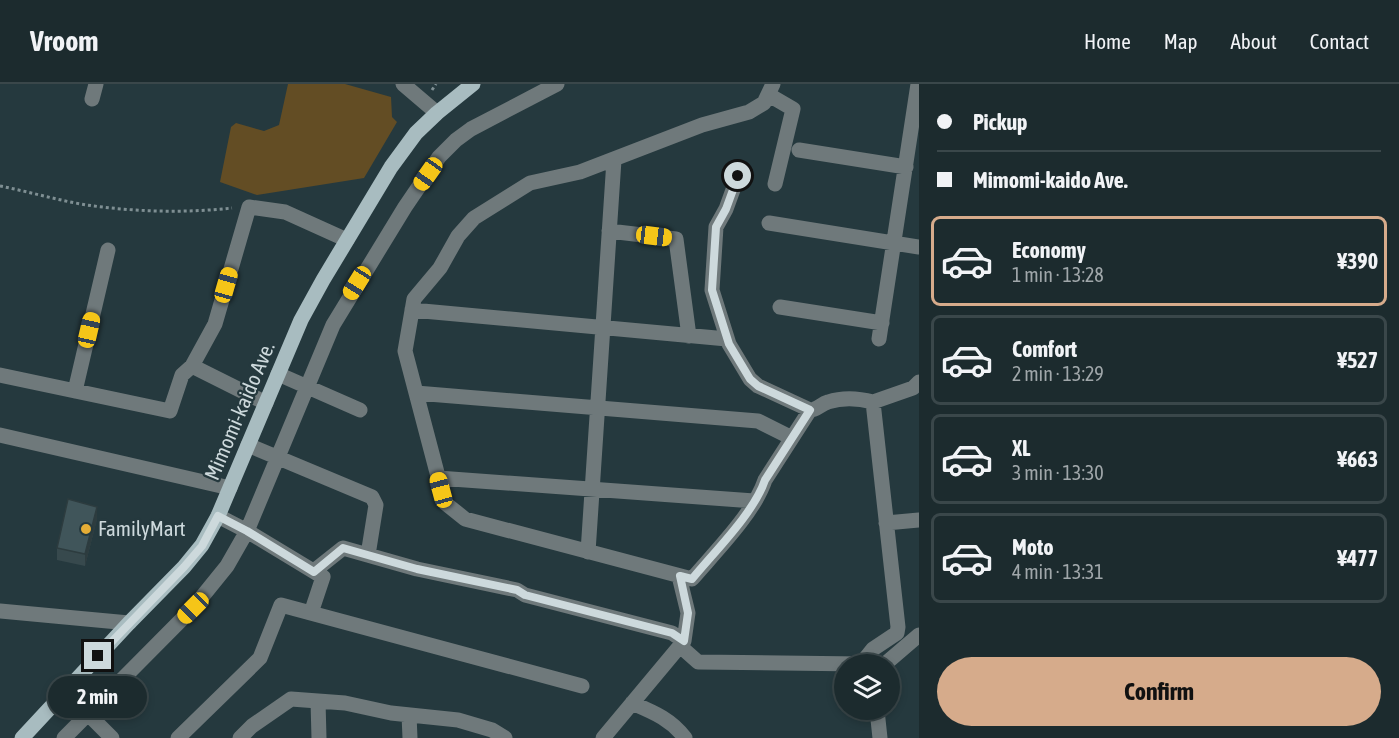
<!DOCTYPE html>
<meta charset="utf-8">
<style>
body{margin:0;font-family:"Asap Condensed",sans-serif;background:#29373a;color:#f1f3f6;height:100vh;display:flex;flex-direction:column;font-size:22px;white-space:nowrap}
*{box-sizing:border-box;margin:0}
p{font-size:20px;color:#a0a7aa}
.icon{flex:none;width:33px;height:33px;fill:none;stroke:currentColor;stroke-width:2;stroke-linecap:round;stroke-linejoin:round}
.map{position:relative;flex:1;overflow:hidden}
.panel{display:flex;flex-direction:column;background:#1c2b2e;width:480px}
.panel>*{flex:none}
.hud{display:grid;align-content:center;height:132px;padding:0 18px;background:#1c2b2e}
.controls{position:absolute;left:834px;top:570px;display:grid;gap:12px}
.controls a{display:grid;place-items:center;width:66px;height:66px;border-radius:50%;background:#1c2b2e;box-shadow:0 3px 9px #0003,0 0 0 2px #3a474a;font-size:30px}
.end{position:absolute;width:27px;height:27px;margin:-14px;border:8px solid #cdd9dc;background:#111;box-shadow:0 0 0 3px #111}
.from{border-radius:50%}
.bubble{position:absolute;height:42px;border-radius:21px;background:#1c2b2e;box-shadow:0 3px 9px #0003,0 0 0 2px #3a474a;font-size:20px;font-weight:700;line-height:42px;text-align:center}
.car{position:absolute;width:18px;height:36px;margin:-18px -9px;border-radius:8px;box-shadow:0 0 4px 2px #0007;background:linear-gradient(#f5c518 24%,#345 0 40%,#f5c518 0 76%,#345 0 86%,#f5c518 0)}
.hud b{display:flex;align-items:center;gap:21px;height:57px;font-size:22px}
.hud b+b{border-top:2px solid #3a474a}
.hud i{width:15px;height:15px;background:#f1f3f6}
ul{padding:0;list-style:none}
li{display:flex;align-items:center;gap:18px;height:90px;margin:0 12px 9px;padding:0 6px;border:3px solid #3a474a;border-radius:9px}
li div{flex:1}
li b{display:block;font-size:22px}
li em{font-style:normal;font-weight:700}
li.selected{border-color:#d6ab8b}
li>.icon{width:54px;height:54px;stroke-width:1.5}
.cta{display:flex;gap:12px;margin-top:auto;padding:12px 18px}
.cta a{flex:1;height:69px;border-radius:36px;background:#d6ab8b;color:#111;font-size:24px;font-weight:700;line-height:69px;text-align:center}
header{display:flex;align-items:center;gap:36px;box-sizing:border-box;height:84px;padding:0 30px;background:#1c2b2e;border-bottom:2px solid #3a474a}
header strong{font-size:28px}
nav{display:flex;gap:33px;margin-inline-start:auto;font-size:21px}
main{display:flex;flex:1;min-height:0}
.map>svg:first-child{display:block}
.green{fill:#634d24}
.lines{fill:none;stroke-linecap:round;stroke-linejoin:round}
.path{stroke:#7f8f93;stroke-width:3;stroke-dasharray:3 3;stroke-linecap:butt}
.minor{stroke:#6f797b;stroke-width:15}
.major{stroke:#a8bcc0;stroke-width:15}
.wall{fill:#37494d}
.shaded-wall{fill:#2d3c3f}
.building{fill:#40555a;stroke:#2d3c3f;stroke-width:1.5}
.route{stroke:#cdd9dc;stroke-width:8}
.poi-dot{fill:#e5ad36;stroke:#25393e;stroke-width:2}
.labels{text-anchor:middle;stroke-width:4.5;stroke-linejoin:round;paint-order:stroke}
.street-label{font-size:21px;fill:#cdd9dc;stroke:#25393e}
.poi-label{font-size:21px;fill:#cdd9dc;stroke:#25393e;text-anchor:start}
</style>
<header>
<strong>Vroom</strong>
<nav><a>Home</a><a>Map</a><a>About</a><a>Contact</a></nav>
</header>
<main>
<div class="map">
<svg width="919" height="654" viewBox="0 0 919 654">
<rect width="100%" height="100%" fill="#25393e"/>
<path class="green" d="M288,0H345L391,13L392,33L397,38L364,94L257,111L220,98L231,43L236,39L264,47L279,41Z"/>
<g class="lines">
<path class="path" d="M432,6L436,0
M0,102C31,108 63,118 94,122C140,128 187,129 232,124"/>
<path class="minor" d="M403,0L437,29
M773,0L764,19L749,28L702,41L580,88L530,99L474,134L458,152L440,184L414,215L405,267L445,419L465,435L692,495C715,468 754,429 765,396L810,326
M769,11L793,25L775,100
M92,15L96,0
M799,66L906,83
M738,92L726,125L716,143L712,206L729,260L750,295L758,302L810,326C817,326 821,320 828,318C843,313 858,314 873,318
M769,139L919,163
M609,147L676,155L689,252
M780,223L882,239
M412,226L727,255
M879,255L918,0
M192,282L215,240L249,123L285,128L347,156
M278,290L360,326
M0,291L170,327L182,291L192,282L266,319
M75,307L108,166
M416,309L758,337L792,354
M0,351L230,404
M248,361L372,413L376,421L368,471
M438,394L754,417
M218,432L247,447L323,493L311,529
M886,439L919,436
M588,468L614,76
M314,487L343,464L417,485L517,506L525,511L672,549L684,557
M0,527L129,539
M680,562L698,578L861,580L873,565L897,549L898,543L873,318L913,304L919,298
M885,580L919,551
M318,617L319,654
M632,619C653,628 671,635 685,654
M877,626L880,654
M88,630L112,654
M409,631L410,654
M64,654L193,524L227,482L247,447L333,241L405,123L439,73L456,56L471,45L557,0
M178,654L260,574L281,521L582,602
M240,654L252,642L291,615L345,619L391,629L458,636L492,646L505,654
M603,654L684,557L688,529L679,492"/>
<path class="major" d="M22,654L129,539L184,483L202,461L218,432L301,236L323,196L391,83L416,49L437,29L473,0"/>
</g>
<path class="wall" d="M97,435L85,482L57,476V464Z"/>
<path class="shaded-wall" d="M97,423V435L85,482V470Z"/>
<path class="building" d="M68,415L97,423L85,470L57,464Z"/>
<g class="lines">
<path class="route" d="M98,572L184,483L202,462L218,432L247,447L314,488L343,464L417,485L517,506L525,511L672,549L684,557L688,529L680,492L692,495C714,468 754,429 765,396L810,326L758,302L750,295L729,260L712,206L716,143L726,125L738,92"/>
</g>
<circle class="poi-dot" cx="86" cy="445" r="6"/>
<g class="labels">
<g class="street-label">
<text transform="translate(240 327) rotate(-67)" y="7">Mimomi-kaido Ave.</text>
</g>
<g class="poi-label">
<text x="98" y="452">FamilyMart</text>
</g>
</g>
</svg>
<div class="controls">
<a><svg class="icon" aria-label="layers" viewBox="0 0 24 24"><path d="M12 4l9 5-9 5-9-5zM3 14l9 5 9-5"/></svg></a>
</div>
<i class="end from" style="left:738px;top:92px"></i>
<i class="end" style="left:98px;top:572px"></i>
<div class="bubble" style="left:48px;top:592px;width:99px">2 min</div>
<i class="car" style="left:428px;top:90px;rotate:215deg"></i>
<i class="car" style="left:654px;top:152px;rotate:97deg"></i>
<i class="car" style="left:357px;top:199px;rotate:212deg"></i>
<i class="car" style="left:226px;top:201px;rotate:16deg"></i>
<i class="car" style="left:89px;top:246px;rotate:13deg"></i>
<i class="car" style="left:441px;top:406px;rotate:345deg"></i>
<i class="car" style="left:193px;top:524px;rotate:225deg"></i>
</div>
<section class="panel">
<div class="hud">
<b><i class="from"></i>Pickup</b>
<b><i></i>Mimomi-kaido Ave.</b>
</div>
<ul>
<li class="selected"><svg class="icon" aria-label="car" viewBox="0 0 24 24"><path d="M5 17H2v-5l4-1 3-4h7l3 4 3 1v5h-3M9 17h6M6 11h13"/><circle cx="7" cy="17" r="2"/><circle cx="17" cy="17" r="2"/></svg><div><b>Economy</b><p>1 min · 13:28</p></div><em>¥390</em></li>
<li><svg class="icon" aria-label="car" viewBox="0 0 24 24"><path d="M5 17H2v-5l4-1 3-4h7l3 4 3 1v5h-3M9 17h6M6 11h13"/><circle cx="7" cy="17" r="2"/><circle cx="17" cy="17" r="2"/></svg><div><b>Comfort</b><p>2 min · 13:29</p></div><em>¥527</em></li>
<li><svg class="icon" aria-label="car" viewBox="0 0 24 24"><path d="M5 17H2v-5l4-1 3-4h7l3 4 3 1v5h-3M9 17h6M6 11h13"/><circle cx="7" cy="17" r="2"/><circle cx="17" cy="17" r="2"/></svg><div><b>XL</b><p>3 min · 13:30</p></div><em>¥663</em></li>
<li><svg class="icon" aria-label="car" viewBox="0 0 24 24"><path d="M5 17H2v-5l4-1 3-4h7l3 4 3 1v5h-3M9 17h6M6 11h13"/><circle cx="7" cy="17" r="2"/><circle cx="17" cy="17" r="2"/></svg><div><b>Moto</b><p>4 min · 13:31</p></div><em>¥477</em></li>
</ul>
<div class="cta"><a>Confirm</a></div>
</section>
</main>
